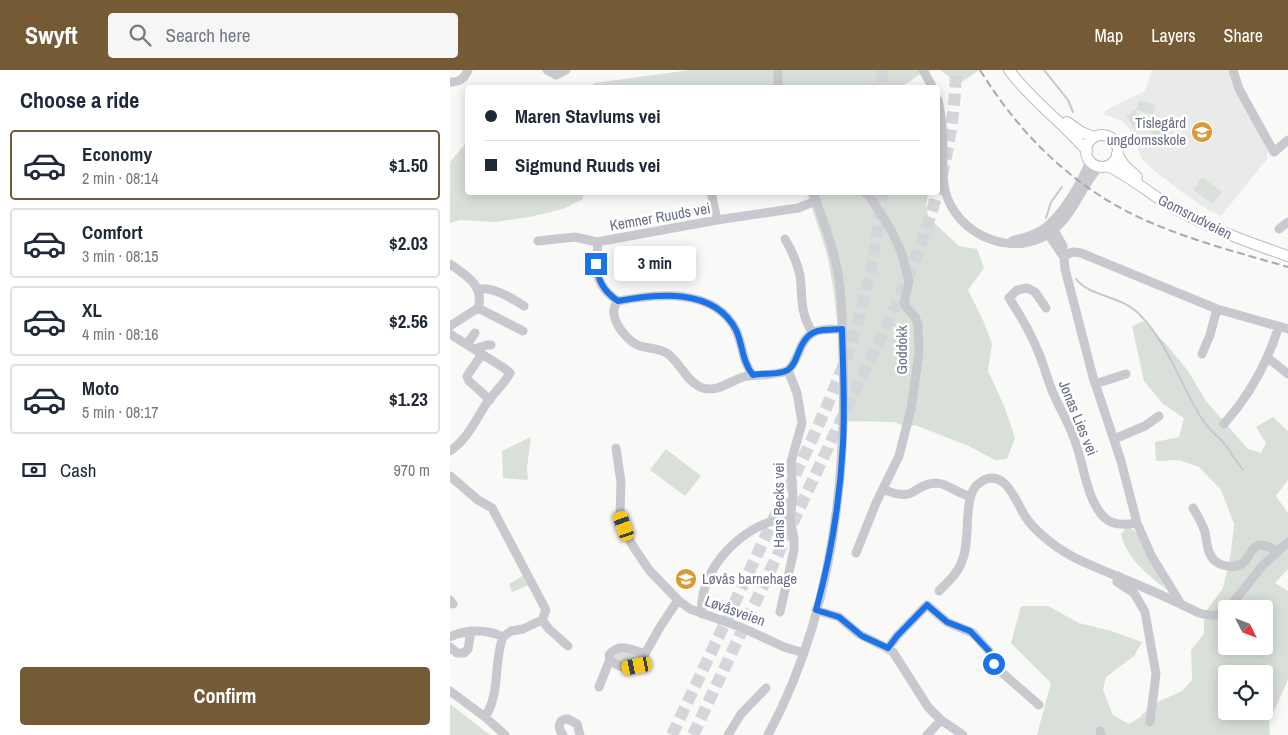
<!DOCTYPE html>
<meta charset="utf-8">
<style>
body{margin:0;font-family:"Archivo Narrow",sans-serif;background:#f6f6f7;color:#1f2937;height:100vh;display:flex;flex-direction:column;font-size:19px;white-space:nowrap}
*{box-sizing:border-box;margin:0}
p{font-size:16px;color:#747a83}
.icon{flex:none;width:28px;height:28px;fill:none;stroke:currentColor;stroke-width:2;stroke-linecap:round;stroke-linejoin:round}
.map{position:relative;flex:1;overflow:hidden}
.sheet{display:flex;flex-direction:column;background:#fff;width:450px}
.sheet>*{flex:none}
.banner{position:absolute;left:15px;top:15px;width:475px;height:110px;border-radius:5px;box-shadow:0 2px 12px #0003;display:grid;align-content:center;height:110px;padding:0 20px;background:#fff}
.needle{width:32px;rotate:132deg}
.fabs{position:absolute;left:768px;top:530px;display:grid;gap:10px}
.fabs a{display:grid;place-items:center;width:55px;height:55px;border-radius:5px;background:#fff;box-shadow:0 2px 12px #0003;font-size:25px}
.end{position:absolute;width:22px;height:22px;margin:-11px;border:6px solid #1a73e8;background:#fff;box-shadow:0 0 0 2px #fff}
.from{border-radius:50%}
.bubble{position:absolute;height:35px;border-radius:5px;background:#fff;box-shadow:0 2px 12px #0003;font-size:16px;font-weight:700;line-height:35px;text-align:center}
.car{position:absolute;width:15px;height:30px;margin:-15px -8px;border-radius:6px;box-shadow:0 0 4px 1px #0007;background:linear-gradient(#f5c518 24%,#345 0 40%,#f5c518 0 76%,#345 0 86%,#f5c518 0)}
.banner b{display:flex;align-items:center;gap:18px;height:48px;font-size:19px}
.banner b+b{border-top:1px solid #e0e1e3}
.banner i{width:12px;height:12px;background:#1f2937}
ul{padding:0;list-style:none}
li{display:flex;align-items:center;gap:15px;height:70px;margin:0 10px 8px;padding:0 10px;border:2px solid #e0e1e3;border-radius:5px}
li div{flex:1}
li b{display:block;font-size:19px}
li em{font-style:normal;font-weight:700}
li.on{border-color:#745b36}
li>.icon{width:45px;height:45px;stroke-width:1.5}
h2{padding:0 20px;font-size:22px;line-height:60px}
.pay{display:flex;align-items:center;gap:12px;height:55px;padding:0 20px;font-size:19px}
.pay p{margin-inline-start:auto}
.button{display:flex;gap:10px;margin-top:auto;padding:10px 20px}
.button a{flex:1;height:58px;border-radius:5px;background:#745b36;color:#fff;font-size:20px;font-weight:700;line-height:58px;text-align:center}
header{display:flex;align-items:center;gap:30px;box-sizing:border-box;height:70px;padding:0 25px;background:#745b36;color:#fff}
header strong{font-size:24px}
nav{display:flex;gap:28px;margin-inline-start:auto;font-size:18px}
.search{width:350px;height:45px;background:#f6f6f7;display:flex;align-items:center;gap:12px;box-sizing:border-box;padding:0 18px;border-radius:5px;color:#747a83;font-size:19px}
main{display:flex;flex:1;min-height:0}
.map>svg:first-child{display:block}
.built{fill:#eaeaea}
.green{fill:#d9e0d9;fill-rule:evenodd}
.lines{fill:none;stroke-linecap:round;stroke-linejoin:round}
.stream{stroke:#c4c8d1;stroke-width:2}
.highway-tunnel{stroke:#d5d6db;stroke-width:12;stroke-dasharray:12 6;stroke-linecap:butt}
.major-casing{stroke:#bbbcc2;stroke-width:12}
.minor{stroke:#c8c9ce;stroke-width:9}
.major{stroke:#fff;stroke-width:10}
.rail{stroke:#a8aab3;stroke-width:2;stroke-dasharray:8 4;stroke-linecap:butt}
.route{stroke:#1a73e8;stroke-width:6}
.labels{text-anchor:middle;stroke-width:5;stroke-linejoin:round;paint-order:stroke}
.poi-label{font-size:15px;fill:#6a6f87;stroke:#fff;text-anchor:end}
.street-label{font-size:15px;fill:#6a6f87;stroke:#fff}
</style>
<header>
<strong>Swyft</strong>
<div class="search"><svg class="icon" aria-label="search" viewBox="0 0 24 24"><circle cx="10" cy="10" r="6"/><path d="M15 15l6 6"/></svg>Search here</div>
<nav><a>Map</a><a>Layers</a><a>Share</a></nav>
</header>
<main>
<section class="sheet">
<h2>Choose a ride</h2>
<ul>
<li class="on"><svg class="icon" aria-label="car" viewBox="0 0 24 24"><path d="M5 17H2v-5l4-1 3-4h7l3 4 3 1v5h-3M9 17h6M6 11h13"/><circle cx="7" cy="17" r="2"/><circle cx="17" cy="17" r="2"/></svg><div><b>Economy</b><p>2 min · 08:14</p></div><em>$1.50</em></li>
<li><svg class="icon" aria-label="car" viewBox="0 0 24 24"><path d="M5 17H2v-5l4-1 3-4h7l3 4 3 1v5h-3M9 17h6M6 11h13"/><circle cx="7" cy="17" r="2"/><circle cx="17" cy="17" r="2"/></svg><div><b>Comfort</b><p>3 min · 08:15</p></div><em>$2.03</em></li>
<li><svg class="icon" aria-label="car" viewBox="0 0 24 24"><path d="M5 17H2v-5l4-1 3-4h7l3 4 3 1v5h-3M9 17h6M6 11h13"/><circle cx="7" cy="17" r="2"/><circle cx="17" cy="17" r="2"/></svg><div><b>XL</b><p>4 min · 08:16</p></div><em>$2.56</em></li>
<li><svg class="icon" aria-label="car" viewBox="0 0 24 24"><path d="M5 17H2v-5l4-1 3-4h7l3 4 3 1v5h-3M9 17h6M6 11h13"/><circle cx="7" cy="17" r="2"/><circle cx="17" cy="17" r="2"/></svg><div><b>Moto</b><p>5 min · 08:17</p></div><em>$1.23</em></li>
</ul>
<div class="pay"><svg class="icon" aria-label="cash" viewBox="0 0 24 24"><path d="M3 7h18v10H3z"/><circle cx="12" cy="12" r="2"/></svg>Cash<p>970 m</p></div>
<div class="button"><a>Confirm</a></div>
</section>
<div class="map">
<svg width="838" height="665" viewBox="0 0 838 665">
<rect width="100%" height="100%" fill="#f9f9f7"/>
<path class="built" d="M702,0H780L783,15L803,47L818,77L817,89L771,146L757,139L733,123L701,98L692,89L679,58L672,51L654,44L656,40L695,21Z"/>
<path class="green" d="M240,0H484L475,1L451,17L138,18L145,13Z
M490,0H529L509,14Z
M689,30L706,35L703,45L686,40Z
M685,40L695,55L686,61L676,46Z
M707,51L717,67L708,73L698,56Z
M17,72L18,122L133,123V129L113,139L79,147L45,152L10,150L0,153V92Z
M752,107L772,122L763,134L743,120Z
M357,123H478L476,137L479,148L509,176L527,179L534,198L518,220L533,250L542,274L538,301L555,338L565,368L557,389L545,390L519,376L465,355L457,357L444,352L392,351L391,284L383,217L377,184Z
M693,251L716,274L738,301L756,331L798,379L811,383L816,373L806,357L823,347L838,361V410L826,426L838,443V499L825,513L838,521V610L819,652L820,665H587L601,613L561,573L571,536H598L629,553L661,561L692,572L684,586L656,607L653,620L663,645L679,654L689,648L703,634L732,621L742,610L741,580L754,564V544L773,518L781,483L784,454L771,420L749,397L729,390L706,391L705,372L729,367L734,348L713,334L694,311L682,256ZM776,539H814V576H776ZM776,604H814V641H776Z
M81,367L77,398L78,410L53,408L52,381Z
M216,379L251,406L235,426L200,400Z
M676,458H680L687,463L700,490L716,519C697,504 677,489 671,464Z
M74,505L79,515L62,522L59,514Z
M166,580L187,584L190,587L188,590L177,595L166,590L164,584Z
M0,634L40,665H0Z"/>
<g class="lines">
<path class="stream" d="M594,0L618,30L623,42
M596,148L601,132L612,117
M626,209C640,227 670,225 689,244C719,274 730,315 752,349C757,358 766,365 773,372C780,381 786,391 793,400"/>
<path class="highway-tunnel" d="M432,0L433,18
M222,665C256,593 290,522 323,450C352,390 383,330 403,267C419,220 427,172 432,122
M243,665C290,565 337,465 384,365C441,245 503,136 506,0"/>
<g class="major-casing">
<path id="major" d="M559,0C581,30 612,52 637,81
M617,52L631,62L644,67
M636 81a16 16 0 1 1 32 0a16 16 0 1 1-32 0Z
M667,84L674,95L687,107
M657,96C679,105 698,123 719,135C756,157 797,172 838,186"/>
</g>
<path class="minor" d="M97,0L106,5L116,0
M473,0L483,18
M783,0L789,19L824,82L838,70
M0,12C10,12 14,9 18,0
M328,18V0
M488,30C492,47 493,64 493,82C493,95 492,108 495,120C506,167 569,192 606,158C625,141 632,115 650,96
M261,122L267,150
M597,156L604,160L613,176L615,199L643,307L671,391L687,453L701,485L731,534
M598,158V164L613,186
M829,159L838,152
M335,169C342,181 347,192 350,205C353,228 349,240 362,262
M88,171L125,167L147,172L267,150L348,138L366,131
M562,171C572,168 583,166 592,160C611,148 632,112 640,91
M147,172C149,179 146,186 146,193C146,209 154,222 168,231C207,224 264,217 286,260C293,275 292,292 303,305
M613,186L623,182L631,183L767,239L838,259
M0,194C16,205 35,216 28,238L0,256
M28,219C44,217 60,227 74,236
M168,231C157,243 170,261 180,270C191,281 206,275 218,284C230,293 236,310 250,317C265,324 278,312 293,307C305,304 328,306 338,300C343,296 345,290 348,284C357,259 367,259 392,259
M28,238L73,261
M596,238L585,222L577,218L567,220L559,228C571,246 582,266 590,286C595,299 598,312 604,325C611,341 621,357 626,374C634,396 636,426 652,445C661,456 674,455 687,453
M0,264L54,298L60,303C54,314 45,322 38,331C26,349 18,369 0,381
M17,274L25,263
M24,279L37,275H41
M32,284L17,306L19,311L40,330
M752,284L760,265L767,239
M818,288L838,304
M645,314L676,304
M774,354C799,326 818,291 829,256
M664,369L695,356L709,346
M166,378L171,412L170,446L181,473L199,500L228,530L240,539L293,558L334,577L354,583
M0,406L28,430L42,438L96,540L92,550L73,559L61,561L53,567C43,593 51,623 35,647
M433,419C467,434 461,414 486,413C496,413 506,422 516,425
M743,438C748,446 752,453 755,462C757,472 757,484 765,491C773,497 786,499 794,492C800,487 801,477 809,475C816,474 822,479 828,481
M406,483L426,433L449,386L461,339L469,282L468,254L465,247L456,237L454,232L459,212L452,184L441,160L422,130L415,122
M668,506L667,512L684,523L695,542L706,604L700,652
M489,521C498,512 508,503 512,491C521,470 513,435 525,417C527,414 531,412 534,410C556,400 566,432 575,446C580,454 586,460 593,466C618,488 639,494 669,507C696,518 723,530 749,543C759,546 768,547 776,540
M0,530L3,534
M778,539L812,496L838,472
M366,540L389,547L409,564L433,576L443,582L478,637L491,650L513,665
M330,542L344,480V469L340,448L343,427L341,392L352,353L347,323L338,300
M252,544C247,499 296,450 340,448
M92,550L99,559L118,576
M0,567C16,559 37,559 53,567
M0,577L7,583H14L18,579L21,561
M438,578L447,566L477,535L497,552L523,563L539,581L549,600L589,635
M194,583C180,580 170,572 159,585L160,589C168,598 180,601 190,593L210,557L228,530
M149,617L160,589
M0,621L35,647L55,665
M650,661L651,665
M113,665C107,658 108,649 118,649L127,654L130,665
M278,665L291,644L316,618
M318,665C380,550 397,414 393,286C392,260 393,235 389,210C385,180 373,151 363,122
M477,665L491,650"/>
<use href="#major" class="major"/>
<path class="rail" d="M530,0C572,68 629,123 704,154C747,172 793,184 838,197"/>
</g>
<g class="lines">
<path class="route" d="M146,194C148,210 153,221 168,231C206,224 264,217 286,260C293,275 292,292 303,305C314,302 328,306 338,300C343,296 345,292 347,286C357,259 365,260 392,259C393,297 395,335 393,374C390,429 381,486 366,540L389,547L412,566L438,578L447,566L477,535L497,552L520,561L539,581L544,594"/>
</g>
<defs>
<g id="school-disc" transform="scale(1.125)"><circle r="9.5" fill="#db9935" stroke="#fff"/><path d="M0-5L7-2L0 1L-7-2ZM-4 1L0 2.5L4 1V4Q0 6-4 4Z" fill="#fff"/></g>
</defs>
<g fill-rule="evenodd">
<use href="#school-disc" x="752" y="62"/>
<use href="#school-disc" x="236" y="509"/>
</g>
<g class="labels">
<g class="poi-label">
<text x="736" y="58">Tislegård<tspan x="736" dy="17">ungdomsskole</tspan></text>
<text x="252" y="514" text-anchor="start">Løvås barnehage</text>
</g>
<g class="street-label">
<text transform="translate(210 147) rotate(-10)" y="5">Kemner Ruuds vei</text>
<text transform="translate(745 147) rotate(27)" y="5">Gomsrudveien</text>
<text transform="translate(452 280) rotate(-90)" y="5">Goddokk</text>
<text transform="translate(628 348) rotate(68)" y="5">Jonas Lies vei</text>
<text transform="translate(329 435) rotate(-90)" y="5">Hans Becks vei</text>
<text transform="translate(285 541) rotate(20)" y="5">Løvåsveien</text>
</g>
</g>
</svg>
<div class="fabs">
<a><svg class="needle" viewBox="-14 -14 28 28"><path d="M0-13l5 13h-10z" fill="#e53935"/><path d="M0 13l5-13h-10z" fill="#747a83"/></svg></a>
<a><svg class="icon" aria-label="locate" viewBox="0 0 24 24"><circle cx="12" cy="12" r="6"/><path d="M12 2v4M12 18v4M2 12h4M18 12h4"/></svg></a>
</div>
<i class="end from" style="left:544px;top:594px"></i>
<i class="end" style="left:146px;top:194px"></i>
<div class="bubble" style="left:164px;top:176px;width:82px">3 min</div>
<i class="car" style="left:174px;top:456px;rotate:341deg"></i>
<i class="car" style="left:187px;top:596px;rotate:259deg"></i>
<div class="banner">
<b><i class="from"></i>Maren Stavlums vei</b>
<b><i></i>Sigmund Ruuds vei</b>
</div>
</div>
</main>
